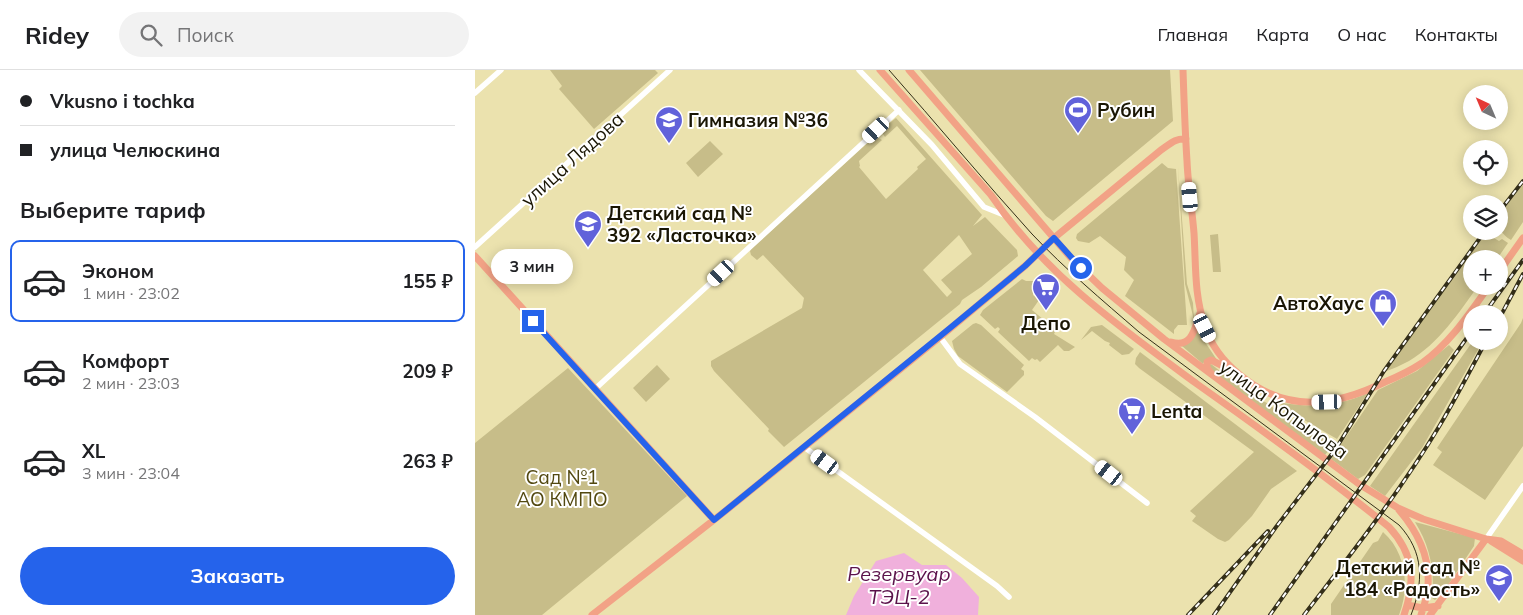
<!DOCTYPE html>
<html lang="ru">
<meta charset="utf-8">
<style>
body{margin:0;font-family:Mulish,sans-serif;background:#f2f2f2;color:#202124;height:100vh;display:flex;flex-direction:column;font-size:19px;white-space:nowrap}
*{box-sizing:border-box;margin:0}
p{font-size:16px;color:#757577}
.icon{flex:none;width:28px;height:28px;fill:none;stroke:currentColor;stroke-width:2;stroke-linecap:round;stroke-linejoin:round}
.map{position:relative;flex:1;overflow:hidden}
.drawer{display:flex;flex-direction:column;background:#fff;width:475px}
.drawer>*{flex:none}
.guide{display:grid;align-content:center;height:110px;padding:0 20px;background:#fff}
.needle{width:32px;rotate:316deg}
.tools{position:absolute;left:988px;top:15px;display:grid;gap:10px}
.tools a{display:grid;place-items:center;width:45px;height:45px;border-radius:50%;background:#fff;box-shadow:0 2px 12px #0003;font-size:25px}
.end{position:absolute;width:22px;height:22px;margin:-11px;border:6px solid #2563eb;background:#fff;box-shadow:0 0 0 2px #fff}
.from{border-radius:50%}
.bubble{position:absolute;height:35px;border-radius:18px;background:#fff;box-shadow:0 2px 12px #0003;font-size:16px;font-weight:700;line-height:35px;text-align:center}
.car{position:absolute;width:15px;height:30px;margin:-15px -8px;border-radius:6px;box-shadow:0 0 4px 1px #0007;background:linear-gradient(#fff 24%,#345 0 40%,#fff 0 76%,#345 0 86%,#fff 0)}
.guide b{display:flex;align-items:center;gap:18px;height:48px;font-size:19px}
.guide b+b{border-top:1px solid #e0e0e0}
.guide i{width:12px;height:12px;background:#202124}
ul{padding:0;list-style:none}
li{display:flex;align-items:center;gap:15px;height:82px;margin:0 10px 8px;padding:0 10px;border:2px solid transparent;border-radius:10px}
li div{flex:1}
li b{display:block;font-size:19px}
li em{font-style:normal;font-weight:700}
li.current{border-color:#2563eb}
li>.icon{width:45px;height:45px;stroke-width:1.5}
h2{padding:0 20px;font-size:22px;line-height:60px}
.action{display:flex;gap:10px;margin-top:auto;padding:10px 20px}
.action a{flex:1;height:58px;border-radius:30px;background:#2563eb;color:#fff;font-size:20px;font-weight:700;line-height:58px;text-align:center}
header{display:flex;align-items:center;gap:30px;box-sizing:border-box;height:70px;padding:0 25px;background:#fff;border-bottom:1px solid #e0e0e0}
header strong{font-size:24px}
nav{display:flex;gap:28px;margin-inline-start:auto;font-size:18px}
.search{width:350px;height:45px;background:#f2f2f2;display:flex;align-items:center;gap:12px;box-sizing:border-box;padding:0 18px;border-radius:28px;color:#757577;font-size:19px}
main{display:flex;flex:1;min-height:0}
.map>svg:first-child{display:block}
.green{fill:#c7bd89;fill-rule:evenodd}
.water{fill:#f0b0dc}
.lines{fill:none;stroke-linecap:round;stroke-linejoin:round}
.minor{stroke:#fff;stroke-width:5.5}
.major{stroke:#f2a286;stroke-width:7}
.tram{stroke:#342f19;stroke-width:1}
.rail-casing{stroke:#342f19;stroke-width:4}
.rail{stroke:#fff;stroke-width:2;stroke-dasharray:5.5;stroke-linecap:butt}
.route{stroke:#2563eb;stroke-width:6}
.labels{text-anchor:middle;stroke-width:4;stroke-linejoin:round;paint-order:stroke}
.poi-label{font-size:19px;font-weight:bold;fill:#1a1604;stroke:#fff;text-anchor:start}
.street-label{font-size:19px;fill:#1a1604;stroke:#fff}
.park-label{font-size:19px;fill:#524810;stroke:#fff}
.water-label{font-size:20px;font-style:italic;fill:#5b124b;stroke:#fff}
</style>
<header>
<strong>Ridey</strong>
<div class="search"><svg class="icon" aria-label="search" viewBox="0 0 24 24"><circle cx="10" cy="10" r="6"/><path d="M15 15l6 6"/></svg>Поиск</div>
<nav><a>Главная</a><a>Карта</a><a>О нас</a><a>Контакты</a></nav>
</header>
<main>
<section class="drawer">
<div class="guide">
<b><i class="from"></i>Vkusno i tochka</b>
<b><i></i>улица Челюскина</b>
</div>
<h2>Выберите тариф</h2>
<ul>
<li class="current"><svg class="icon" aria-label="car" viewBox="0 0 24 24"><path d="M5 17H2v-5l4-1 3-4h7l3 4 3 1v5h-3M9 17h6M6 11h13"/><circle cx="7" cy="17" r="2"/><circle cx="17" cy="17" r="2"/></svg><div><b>Эконом</b><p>1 мин · 23:02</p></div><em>155 ₽</em></li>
<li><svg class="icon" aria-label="car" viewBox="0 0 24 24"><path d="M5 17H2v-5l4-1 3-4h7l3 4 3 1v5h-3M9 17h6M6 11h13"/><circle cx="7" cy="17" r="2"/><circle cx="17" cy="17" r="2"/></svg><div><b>Комфорт</b><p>2 мин · 23:03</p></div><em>209 ₽</em></li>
<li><svg class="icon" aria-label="car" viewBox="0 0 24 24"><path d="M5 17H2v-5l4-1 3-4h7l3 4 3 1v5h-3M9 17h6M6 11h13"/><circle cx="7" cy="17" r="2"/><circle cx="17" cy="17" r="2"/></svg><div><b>XL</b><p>3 мин · 23:04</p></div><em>263 ₽</em></li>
</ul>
<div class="action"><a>Заказать</a></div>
</section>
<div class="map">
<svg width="1048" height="545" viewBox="0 0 1048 545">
<rect width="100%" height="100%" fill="#ebe2ae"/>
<path class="green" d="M75,0H180L183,3L119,59L84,19L87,16Z
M445,0H695L698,51L578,151L571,146Z
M421,48L507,145L498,156L510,147L542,180L543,186L506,217L487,230L485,234L309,377L293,361L294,359L239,301L236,296V291L327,238L329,228L288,185L282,190L276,185L275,181L277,178L400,66L407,70L384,91L385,96L384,97L411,129L443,99L442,97L451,89L422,56L410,67L406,61L407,59ZM484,165L497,184L466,210L477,222L472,227L448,200Z
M235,71L248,84L223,107L211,93Z
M687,93L693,98L701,99L712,255H703L699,260V264L650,226L659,210L649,200L651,187L625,166L614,173L603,171L601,168L602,164Z
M703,97L712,214L718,233L719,250L710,214Z
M1048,115V152L1036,170C1008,153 1034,132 1048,115Z
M1012,161H1021L1019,168L1024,171L1027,169L1033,173L1022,189H996V216H1003C983,244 964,273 934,291C926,295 918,299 909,302Z
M743,164L746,202H738L735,165Z
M547,209L551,211H560L558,225L564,230L557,240L581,260L579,264L600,277L594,281H589L583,275L565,292L562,289L560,290L557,288L554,291L523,262L525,259L523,257L520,259L505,245L508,240Z
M1048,248V376L1010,430L958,395L967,382L962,378L1046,253Z
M501,253L506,255L549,295L546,299L549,301V305L532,322L483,286L479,279L477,271L498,254Z
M627,255L659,279L654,284L647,285L634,275L635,273L630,271L617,261L606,270L616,257Z
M723,255L730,272L744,293L730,290L728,294L707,276Z
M998,271H1008L947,378L910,426L895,416Z
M974,275L979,280L890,405L883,409L856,389L903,320L942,301Z
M665,282L822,401L796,419L777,446L754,470L750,472L743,469L717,451L721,446L715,441L779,382L664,298L660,294L661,288Z
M736,294L777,326L792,333L809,346L853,370L858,375L850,385L740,305L734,295Z
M182,295L195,309L171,332L158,318Z
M93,298L212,426L67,545H0V373Z
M893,323L862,369L824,347L802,332C835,338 862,337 893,323Z
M940,452L1000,468L999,476L969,521L960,530L957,528C960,501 955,476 940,452Z
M908,462C931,482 935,517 924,545H856V534L898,473L903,471Z"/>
<path class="water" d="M429,483L447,495H471L487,508L504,527L503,545H371L379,526L401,491Z"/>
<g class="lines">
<path class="minor" d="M384,0L457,75L509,137L529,145
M0,23L26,0
M0,177L195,0
M465,267L485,294L560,347L672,433
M120,319L424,40
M329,377L522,516L534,527
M1011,469L1048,416"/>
<path class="major" d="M405,0L516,125C569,204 647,259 722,314C787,360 852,407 914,457C939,484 941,510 929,545
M434,0L596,188L627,218L689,269L884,414L923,438L948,449L1011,469L1026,471L1048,484
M708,0C709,30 710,61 712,91C713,115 717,139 719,163C721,194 719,226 730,256C736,276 749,292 765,305C811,343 859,337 910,312C922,307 935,301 947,293C975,273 994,244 1014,216
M0,186L239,450
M1024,202L1048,168
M696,272C717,279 720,258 725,243
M736,303L732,298V292L736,290L754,299
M924,440C942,461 955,487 953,515C953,525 949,535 946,545
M1016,471L1048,491
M932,535L948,538L963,536
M117,545L249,442L465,267L550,196L579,168L686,80C695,74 700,68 711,69
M955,545L1011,469"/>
<path class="tram" d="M414,0C462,54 508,110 557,164C590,199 627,230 664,262L924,455C949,482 949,512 936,545"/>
<g class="rail-casing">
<path id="rail" d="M1024,142L1048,111
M1009,244L1048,190
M1024,249L1048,204
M713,545L793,461
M739,545L801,457L860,380L909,301L1010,161
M795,545L996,262
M829,545C876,484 925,422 965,355C981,328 996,299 1011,271"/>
</g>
<use href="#rail" class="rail"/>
</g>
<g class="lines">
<path class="route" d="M58,251L239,450L475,258L550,196L579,168L606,198"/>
</g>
<defs>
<g id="stadium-pin" transform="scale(1.4375)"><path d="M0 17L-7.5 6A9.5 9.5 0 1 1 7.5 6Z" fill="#6162da" stroke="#fff"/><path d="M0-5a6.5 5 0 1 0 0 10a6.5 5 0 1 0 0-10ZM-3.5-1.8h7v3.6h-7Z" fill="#fff"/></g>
<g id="school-pin" transform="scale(1.4375)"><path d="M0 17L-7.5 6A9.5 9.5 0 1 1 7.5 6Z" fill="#6162da" stroke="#fff"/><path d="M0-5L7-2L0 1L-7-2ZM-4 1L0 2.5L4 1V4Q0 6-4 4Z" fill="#fff"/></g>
<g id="supermarket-pin" transform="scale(1.4375)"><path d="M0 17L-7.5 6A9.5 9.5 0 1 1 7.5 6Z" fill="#6162da" stroke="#fff"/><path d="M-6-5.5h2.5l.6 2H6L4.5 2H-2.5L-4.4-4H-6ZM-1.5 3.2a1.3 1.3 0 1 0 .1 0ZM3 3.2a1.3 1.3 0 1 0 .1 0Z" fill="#fff"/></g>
<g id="shop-pin" transform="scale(1.4375)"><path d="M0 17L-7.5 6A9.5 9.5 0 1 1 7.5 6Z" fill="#6162da" stroke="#fff"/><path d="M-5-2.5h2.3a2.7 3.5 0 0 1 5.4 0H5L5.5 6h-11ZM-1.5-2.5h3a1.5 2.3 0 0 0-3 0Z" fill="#fff"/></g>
</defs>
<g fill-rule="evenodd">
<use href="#stadium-pin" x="603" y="40"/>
<use href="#school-pin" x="194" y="50"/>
<use href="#school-pin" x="113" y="154"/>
<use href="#supermarket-pin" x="571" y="217"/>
<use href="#shop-pin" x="908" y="233"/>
<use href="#supermarket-pin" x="657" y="341"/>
<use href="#school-pin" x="1024" y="508"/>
</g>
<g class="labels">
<g class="poi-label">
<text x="622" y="47">Рубин</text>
<text x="213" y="57">Гимназия №36</text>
<text x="132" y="150">Детский сад №<tspan x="132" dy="22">392 «Ласточка»</tspan></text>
<text x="889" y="240" text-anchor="end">АвтоХаус</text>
<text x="571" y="260" text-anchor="middle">Депо</text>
<text x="676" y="348">Lenta</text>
<text x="1005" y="504" text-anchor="end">Детский сад №<tspan x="1005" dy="22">184 «Радость»</tspan></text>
</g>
<g class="street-label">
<text transform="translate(97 89) rotate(-42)" y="7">улица Лядова</text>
<text transform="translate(809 339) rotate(36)" y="7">улица Копылова</text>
</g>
<g class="park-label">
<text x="87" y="414">Сад №1<tspan x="87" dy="22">АО КМПО</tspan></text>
</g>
<g class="water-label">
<text x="424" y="511">Резервуар<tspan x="424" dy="23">ТЭЦ-2</tspan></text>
</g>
</g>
</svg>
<div class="tools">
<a><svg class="needle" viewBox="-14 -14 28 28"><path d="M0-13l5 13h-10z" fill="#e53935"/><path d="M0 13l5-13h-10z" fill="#757577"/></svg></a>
<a><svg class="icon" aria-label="locate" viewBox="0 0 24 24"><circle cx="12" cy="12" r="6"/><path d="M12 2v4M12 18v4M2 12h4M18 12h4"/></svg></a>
<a><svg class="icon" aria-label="layers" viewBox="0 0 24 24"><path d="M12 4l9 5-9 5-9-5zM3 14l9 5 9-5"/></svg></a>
<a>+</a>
<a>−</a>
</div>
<i class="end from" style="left:606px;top:198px"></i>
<i class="end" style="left:58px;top:251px"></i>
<div class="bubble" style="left:16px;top:179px;width:82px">3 мин</div>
<i class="car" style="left:401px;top:60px;rotate:227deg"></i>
<i class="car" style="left:715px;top:127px;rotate:355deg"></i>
<i class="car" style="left:246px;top:203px;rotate:227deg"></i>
<i class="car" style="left:730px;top:258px;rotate:153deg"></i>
<i class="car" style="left:852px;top:332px;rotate:268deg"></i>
<i class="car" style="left:350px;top:392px;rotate:306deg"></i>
<i class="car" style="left:634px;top:403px;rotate:308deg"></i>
</div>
</main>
